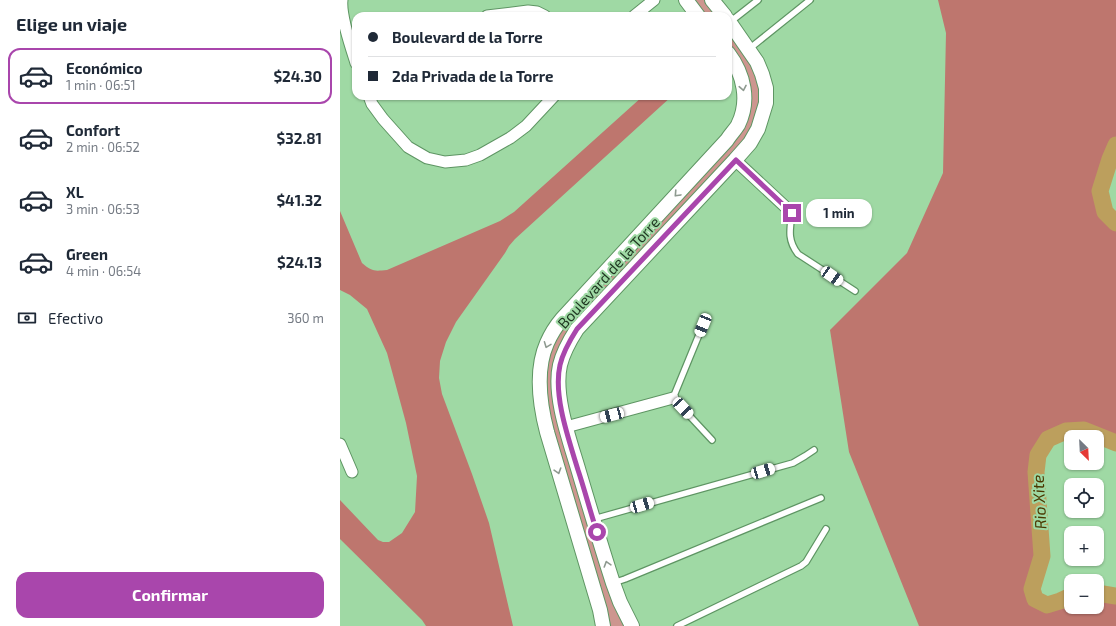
<!DOCTYPE html>
<html lang="es">
<meta charset="utf-8">
<style>
body{margin:0;font-family:"Exo 2",sans-serif;background:#f6f6f7;color:#1f2937;height:100vh;display:flex;flex-direction:column;font-size:15px;white-space:nowrap}
*{box-sizing:border-box;margin:0}
p{font-size:13px;color:#747a83}
.icon{flex:none;width:22px;height:22px;fill:none;stroke:currentColor;stroke-width:2;stroke-linecap:round;stroke-linejoin:round}
.map{position:relative;flex:1;overflow:hidden}
.details{display:flex;flex-direction:column;background:#fff;width:340px}
.details>*{flex:none}
.top-card{position:absolute;left:12px;top:12px;width:380px;height:88px;border-radius:12px;box-shadow:0 1px 3px #0004;display:grid;align-content:center;height:88px;padding:0 16px;background:#fff}
.needle{width:26px;rotate:156deg}
.tools{position:absolute;left:724px;top:430px;display:grid;gap:8px}
.tools a{display:grid;place-items:center;width:40px;height:40px;border-radius:8px;background:#fff;box-shadow:0 1px 3px #0004;font-size:20px}
.end{position:absolute;width:18px;height:18px;margin:-9px;border:5px solid #a946ac;background:#fff;box-shadow:0 0 0 2px #fff}
.from{border-radius:50%}
.bubble{position:absolute;height:28px;border-radius:12px;background:#fff;box-shadow:0 1px 3px #0004;font-size:13px;font-weight:700;line-height:28px;text-align:center}
.car{position:absolute;width:12px;height:24px;margin:-12px -6px;border-radius:5px;box-shadow:0 0 3px 1px #0007;background:linear-gradient(#fff 24%,#345 0 40%,#fff 0 76%,#345 0 86%,#fff 0)}
.top-card b{display:flex;align-items:center;gap:14px;height:38px;font-size:15px}
.top-card b+b{border-top:1px solid #e0e1e3}
.top-card i{width:10px;height:10px;background:#1f2937}
ul{padding:0;list-style:none}
li{display:flex;align-items:center;gap:12px;height:56px;margin:0 8px 6px;padding:0 8px;border:2px solid transparent;border-radius:12px}
li div{flex:1}
li b{display:block;font-size:15px}
li em{font-style:normal;font-weight:700}
li.current{border-color:#a946ac}
li>.icon{width:36px;height:36px;stroke-width:1.5}
h2{padding:0 16px;font-size:18px;line-height:48px}
.pay{display:flex;align-items:center;gap:10px;height:44px;padding:0 16px;font-size:15px}
.pay p{margin-inline-start:auto}
.action{display:flex;gap:8px;margin-top:auto;padding:8px 16px}
.action a{flex:1;height:46px;border-radius:12px;background:#a946ac;color:#fff;font-size:16px;font-weight:700;line-height:46px;text-align:center}
main{display:flex;flex:1;min-height:0}
.map>svg:first-child{display:block}
.green{fill:#cd968f}
.forest{fill:#be766e}
.lines{fill:none;stroke-linecap:round;stroke-linejoin:round}
.river{stroke:#bc9f5d;stroke-width:17}
.service-casing{stroke:#5e9563;stroke-width:8}
.minor-casing{stroke:#5e9563;stroke-width:13}
.tertiary-casing{stroke:#5e9563;stroke-width:16}
.service{stroke:#fff;stroke-width:5.5}
.minor{stroke:#fff;stroke-width:11}
.tertiary{stroke:#fff;stroke-width:14}
.oneway{stroke:#8e9a90}
.route{stroke:#a946ac;stroke-width:5}
.labels{text-anchor:middle;stroke-width:4;stroke-linejoin:round;paint-order:stroke}
.street-label{font-size:15px;fill:#1e3621;stroke:#9fd9a4}
.water-label{font-size:16px;font-style:italic;fill:#4b3700;stroke:#9fd9a4}
</style>
<main>
<section class="details">
<h2>Elige un viaje</h2>
<ul>
<li class="current"><svg class="icon" aria-label="car" viewBox="0 0 24 24"><path d="M5 17H2v-5l4-1 3-4h7l3 4 3 1v5h-3M9 17h6M6 11h13"/><circle cx="7" cy="17" r="2"/><circle cx="17" cy="17" r="2"/></svg><div><b>Económico</b><p>1 min · 06:51</p></div><em>$24.30</em></li>
<li><svg class="icon" aria-label="car" viewBox="0 0 24 24"><path d="M5 17H2v-5l4-1 3-4h7l3 4 3 1v5h-3M9 17h6M6 11h13"/><circle cx="7" cy="17" r="2"/><circle cx="17" cy="17" r="2"/></svg><div><b>Confort</b><p>2 min · 06:52</p></div><em>$32.81</em></li>
<li><svg class="icon" aria-label="car" viewBox="0 0 24 24"><path d="M5 17H2v-5l4-1 3-4h7l3 4 3 1v5h-3M9 17h6M6 11h13"/><circle cx="7" cy="17" r="2"/><circle cx="17" cy="17" r="2"/></svg><div><b>XL</b><p>3 min · 06:53</p></div><em>$41.32</em></li>
<li><svg class="icon" aria-label="car" viewBox="0 0 24 24"><path d="M5 17H2v-5l4-1 3-4h7l3 4 3 1v5h-3M9 17h6M6 11h13"/><circle cx="7" cy="17" r="2"/><circle cx="17" cy="17" r="2"/></svg><div><b>Green</b><p>4 min · 06:54</p></div><em>$24.13</em></li>
</ul>
<div class="pay"><svg class="icon" aria-label="cash" viewBox="0 0 24 24"><path d="M3 7h18v10H3z"/><circle cx="12" cy="12" r="2"/></svg>Efectivo<p>360 m</p></div>
<div class="action"><a>Confirmar</a></div>
</section>
<div class="map">
<svg width="776" height="626" viewBox="0 0 776 626">
<rect width="100%" height="100%" fill="#9fd9a4"/>
<path class="green" d="M346,0H372L385,16H358Z
M388,20L422,74L418,129L227,346L220,399L292,626H263L207,432L206,344L387,140L404,110L388,53Z"/>
<path class="forest" d="M598,0H776V145L770,159L760,191L765,212L776,223V443L744,430L726,431L708,439L698,455L696,472L702,556L692,589L695,599L707,605L720,601L731,596V607H757V593L776,596V626H579L509,452L490,330L567,253L603,173L606,33Z
M303,96H332L175,239L169,246L165,253L116,322L106,342L100,361L99,378L102,394L132,474L149,523L173,626H86L82,620L0,539V500L38,540L43,542H49L62,533L75,512L77,476L66,423L47,353L27,309L10,295L0,290V211L22,263C32,272 35,271 47,270L160,221L174,212Z"/>
<g class="lines">
<path class="river" d="M776,145L770,159L760,191L765,212L776,223
M757,593L776,596
M731,596L720,601L707,605L695,599L692,589L702,556L696,472L698,455L708,439L726,431L744,430L776,443"/>
<g class="service-casing">
<path id="service" d="M390,22L418,0
M409,49L470,0
M452,213C450,229 447,240 458,254L515,291
M363,325L333,398L372,440
M254,519L453,463L465,456L474,450
M273,583L285,579L481,498
M337,626L461,566L466,562L486,529"/>
</g>
<g class="minor-casing">
<path id="minor" d="M2,0C0,15 11,47 16,63
M147,16L188,11L197,12L205,16
M294,16L314,0
M29,96L32,104L43,119L68,147L87,158L105,162L126,160L140,155L170,138L186,126L214,96
M395,160L452,213
M226,427L333,398
M0,444L12,472"/>
</g>
<g class="tertiary-casing">
<path id="tertiary" d="M346,0L358,16
M372,0L385,16
M263,626L260,610L207,432C200,405 195,370 207,343C211,334 216,326 222,319L387,140C390,135 395,130 398,125C410,101 404,74 388,53
M292,626L280,602L273,583C261,546 250,509 239,472C230,441 213,396 220,365C223,352 230,340 237,329L395,160L410,143L418,129L426,103V88L422,74L417,62L388,20"/>
</g>
<use href="#service" class="service"/>
<use href="#minor" class="minor"/>
<use href="#tertiary" class="tertiary"/>
</g>
<defs><path id="oneway-chevron" d="M-2-3.5L2.5 0L-2 3.5" fill="none" stroke-width="1.6" stroke-linecap="round" stroke-linejoin="round"/></defs>
<g class="oneway">
<use href="#oneway-chevron" transform="translate(403 88) rotate(79)"/>
<use href="#oneway-chevron" transform="translate(337 194) rotate(133)"/>
<use href="#oneway-chevron" transform="translate(207 345) rotate(111)"/>
<use href="#oneway-chevron" transform="translate(218 471) rotate(73)"/>
<use href="#oneway-chevron" transform="translate(267 564) rotate(-107)"/>
</g>
<g class="lines">
<path class="route" d="M257,532C250,511 245,491 238,470C229,440 213,396 220,365C223,352 230,340 237,329L396,160L452,213"/>
</g>
<g class="labels">
<g class="street-label">
<text transform="translate(269 273) rotate(-48)" y="5">Boulevard de la Torre</text>
</g>
<g class="water-label">
<text transform="translate(699 502) rotate(-93)" y="6">Rio Xite</text>
</g>
</g>
</svg>
<div class="tools">
<a><svg class="needle" viewBox="-14 -14 28 28"><path d="M0-13l5 13h-10z" fill="#e53935"/><path d="M0 13l5-13h-10z" fill="#747a83"/></svg></a>
<a><svg class="icon" aria-label="locate" viewBox="0 0 24 24"><circle cx="12" cy="12" r="6"/><path d="M12 2v4M12 18v4M2 12h4M18 12h4"/></svg></a>
<a>+</a>
<a>−</a>
</div>
<i class="end from" style="left:257px;top:532px"></i>
<i class="end" style="left:452px;top:213px"></i>
<div class="bubble" style="left:466px;top:199px;width:66px">1 min</div>
<i class="car" style="left:492px;top:276px;rotate:124deg"></i>
<i class="car" style="left:363px;top:325px;rotate:202deg"></i>
<i class="car" style="left:343px;top:408px;rotate:137deg"></i>
<i class="car" style="left:272px;top:415px;rotate:255deg"></i>
<i class="car" style="left:423px;top:471px;rotate:74deg"></i>
<i class="car" style="left:302px;top:505px;rotate:74deg"></i>
<div class="top-card">
<b><i class="from"></i>Boulevard de la Torre</b>
<b><i></i>2da Privada de la Torre</b>
</div>
</div>
</main>
